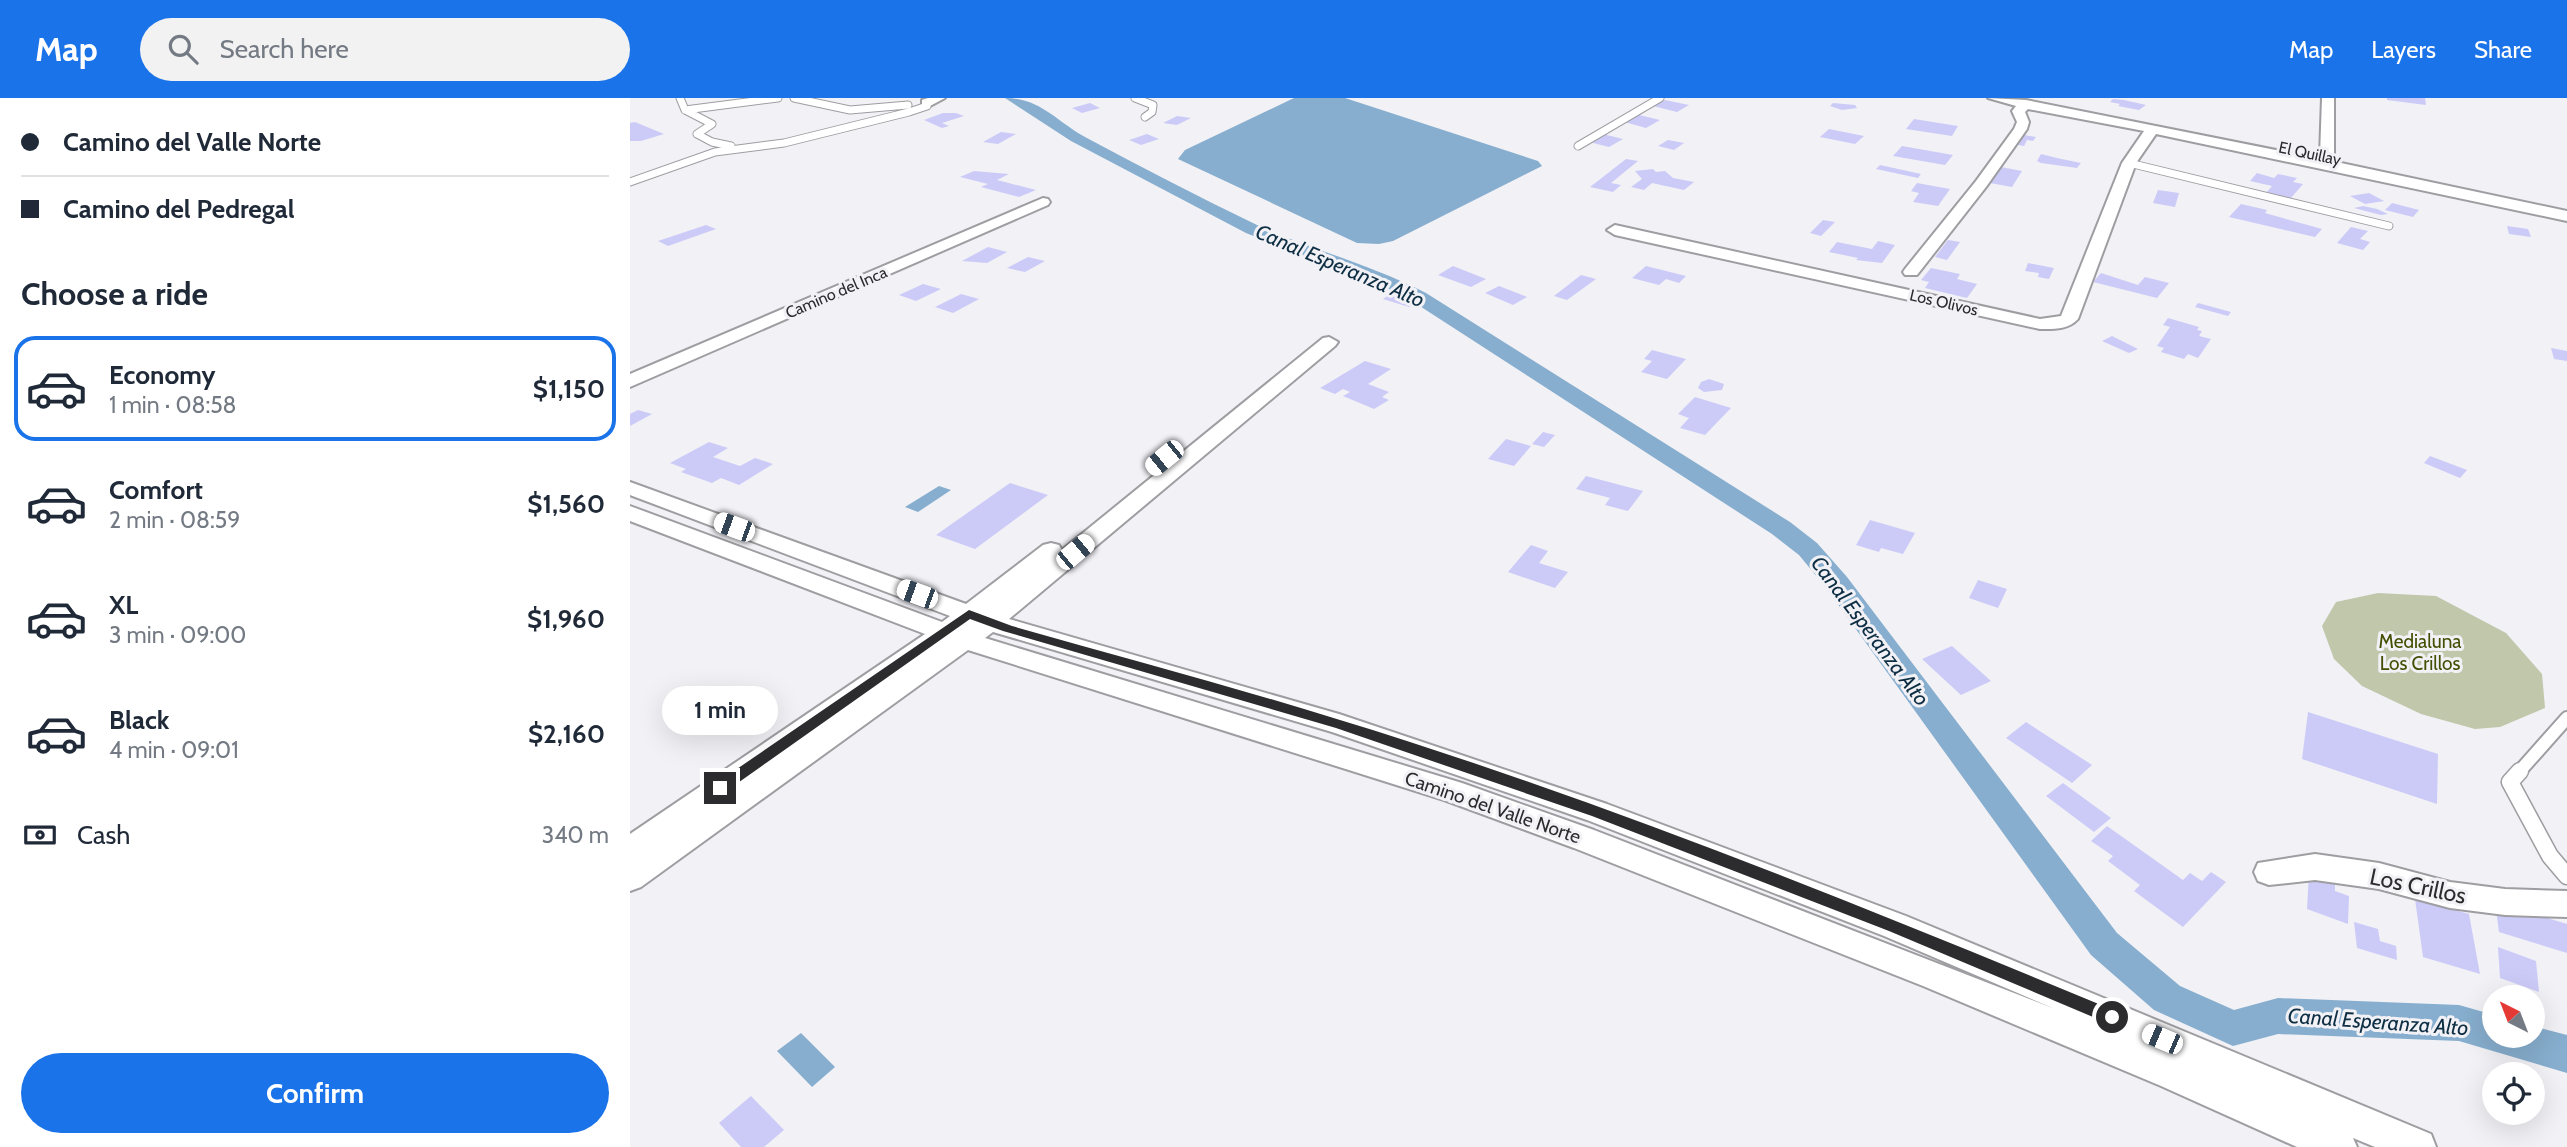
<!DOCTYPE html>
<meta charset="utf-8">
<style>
body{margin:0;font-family:Cabin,sans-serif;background:#f2f2f3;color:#1f2937;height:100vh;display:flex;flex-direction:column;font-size:26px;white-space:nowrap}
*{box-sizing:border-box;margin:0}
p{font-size:23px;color:#747a83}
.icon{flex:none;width:38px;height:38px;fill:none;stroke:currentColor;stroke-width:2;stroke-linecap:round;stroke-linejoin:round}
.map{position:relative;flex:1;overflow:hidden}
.sheet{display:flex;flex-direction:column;background:#fff;width:630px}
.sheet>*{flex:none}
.guide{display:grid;align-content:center;height:154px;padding:0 21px;background:#fff}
.needle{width:46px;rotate:318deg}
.tools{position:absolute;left:1852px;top:887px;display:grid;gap:14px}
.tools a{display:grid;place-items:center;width:63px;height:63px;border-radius:50%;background:#fff;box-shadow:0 7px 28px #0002;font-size:35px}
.end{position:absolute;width:32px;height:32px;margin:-16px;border:9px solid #2c2c2e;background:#fff;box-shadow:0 0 0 4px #fff}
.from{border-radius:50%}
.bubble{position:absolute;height:49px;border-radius:24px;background:#fff;box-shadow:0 7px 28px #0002;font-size:23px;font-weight:700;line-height:49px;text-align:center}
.car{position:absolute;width:21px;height:42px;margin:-21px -10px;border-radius:9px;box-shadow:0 0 5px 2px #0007;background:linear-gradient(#fff 24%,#345 0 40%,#fff 0 76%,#345 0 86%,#fff 0)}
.guide b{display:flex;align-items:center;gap:24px;height:66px;font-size:26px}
.guide b+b{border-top:2px solid #e0e1e3}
.guide i{width:18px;height:18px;background:#1f2937}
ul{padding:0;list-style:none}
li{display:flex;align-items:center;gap:21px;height:105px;margin:0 14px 10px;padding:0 7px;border:4px solid transparent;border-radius:21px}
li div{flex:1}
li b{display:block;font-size:26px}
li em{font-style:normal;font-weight:700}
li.on{border-color:#1a73e8}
li>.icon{width:63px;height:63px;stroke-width:1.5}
h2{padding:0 21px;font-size:32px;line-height:84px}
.pay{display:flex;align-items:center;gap:18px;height:77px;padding:0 21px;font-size:26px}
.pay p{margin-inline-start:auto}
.button{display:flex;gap:14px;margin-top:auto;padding:14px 21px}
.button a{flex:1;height:80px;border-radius:42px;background:#1a73e8;color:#fff;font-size:28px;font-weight:700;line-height:80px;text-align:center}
header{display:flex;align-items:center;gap:42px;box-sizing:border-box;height:98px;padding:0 35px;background:#1a73e8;color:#fff}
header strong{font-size:33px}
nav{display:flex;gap:38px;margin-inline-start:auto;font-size:24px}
.search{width:490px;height:63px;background:#f2f2f3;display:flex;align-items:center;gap:18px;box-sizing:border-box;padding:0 24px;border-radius:38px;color:#747a83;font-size:26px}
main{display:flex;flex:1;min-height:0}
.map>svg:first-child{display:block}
.green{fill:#c0c7aa}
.water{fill:#87aece}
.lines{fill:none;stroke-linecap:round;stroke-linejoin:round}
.canal{fill:#87aece;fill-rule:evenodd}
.building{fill:#cccbf8}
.service-far2-casing{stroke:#9e9ea2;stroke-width:9}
.service-far1-casing{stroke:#9e9ea2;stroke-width:16}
.service-casing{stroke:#9e9ea2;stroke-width:19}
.minor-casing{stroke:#9e9ea2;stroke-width:4}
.service-far2{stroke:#fff;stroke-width:7}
.service-far1{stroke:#fff;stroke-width:12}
.service{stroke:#fff;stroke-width:16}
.minor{fill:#fff;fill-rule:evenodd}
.route{fill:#2c2c2e}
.labels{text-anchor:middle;stroke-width:6;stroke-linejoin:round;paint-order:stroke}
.far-street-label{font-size:16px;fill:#2c2c2e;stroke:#f1f1f6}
.park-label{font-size:19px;fill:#444f03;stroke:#f1f1f6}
.street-label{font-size:19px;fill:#2c2c2e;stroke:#f1f1f6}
.water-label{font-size:21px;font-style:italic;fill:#0e2e44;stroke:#f1f1f6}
.near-street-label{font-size:23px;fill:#2c2c2e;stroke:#f1f1f6}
</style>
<header>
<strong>Map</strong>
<div class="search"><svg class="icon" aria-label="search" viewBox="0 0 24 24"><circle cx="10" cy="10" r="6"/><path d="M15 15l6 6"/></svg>Search here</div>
<nav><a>Map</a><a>Layers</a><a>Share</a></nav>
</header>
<main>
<section class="sheet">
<div class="guide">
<b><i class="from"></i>Camino del Valle Norte</b>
<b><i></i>Camino del Pedregal</b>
</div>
<h2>Choose a ride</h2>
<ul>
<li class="on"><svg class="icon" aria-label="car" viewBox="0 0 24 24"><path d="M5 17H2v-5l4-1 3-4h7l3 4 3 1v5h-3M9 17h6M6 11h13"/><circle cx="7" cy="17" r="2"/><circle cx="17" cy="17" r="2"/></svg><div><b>Economy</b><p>1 min · 08:58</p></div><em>$1,150</em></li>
<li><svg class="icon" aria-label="car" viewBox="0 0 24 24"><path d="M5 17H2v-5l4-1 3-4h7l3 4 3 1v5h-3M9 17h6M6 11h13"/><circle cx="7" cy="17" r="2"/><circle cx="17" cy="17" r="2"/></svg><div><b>Comfort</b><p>2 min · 08:59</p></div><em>$1,560</em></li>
<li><svg class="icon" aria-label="car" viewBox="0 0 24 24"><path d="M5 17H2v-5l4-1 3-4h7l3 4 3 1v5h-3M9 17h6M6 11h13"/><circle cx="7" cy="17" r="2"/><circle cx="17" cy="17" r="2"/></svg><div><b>XL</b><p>3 min · 09:00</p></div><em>$1,960</em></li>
<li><svg class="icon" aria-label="car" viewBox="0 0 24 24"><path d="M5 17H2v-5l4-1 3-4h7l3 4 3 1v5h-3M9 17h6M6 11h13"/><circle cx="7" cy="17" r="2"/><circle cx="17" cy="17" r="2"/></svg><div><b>Black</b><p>4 min · 09:01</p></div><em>$2,160</em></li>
</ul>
<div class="pay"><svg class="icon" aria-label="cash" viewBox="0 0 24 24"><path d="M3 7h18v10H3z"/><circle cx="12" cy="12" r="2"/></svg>Cash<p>340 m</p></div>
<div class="button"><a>Confirm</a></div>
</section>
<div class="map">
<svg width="1937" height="1049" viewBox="0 0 1937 1049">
<rect width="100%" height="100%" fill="#f1f1f6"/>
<path class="green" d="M1748,495L1806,498L1876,535L1912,576L1915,610L1870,629L1845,631L1791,616L1732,588L1704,561L1692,528L1706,504Z"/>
<path class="water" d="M664,0H715L908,63L912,68L763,143L749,146L727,145L548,61L555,52Z
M309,388L321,392L288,414L275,409Z
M171,935L205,969L182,989L147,953Z"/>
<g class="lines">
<path class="canal" d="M375,0C410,0 426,23 455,39C511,69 569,99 627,127C682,152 742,167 796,195L1160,424L1187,445L1217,479L1487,835L1550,888L1604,912L1648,900L1829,907L1864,917V938H1902V928L1937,937V975L1829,943L1648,936L1603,948L1524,912L1461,857L1197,491L1169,457L1142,436L782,203L759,191L616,135L441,43Z"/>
</g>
<path class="building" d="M1757,0H1795L1796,7L1757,2Z
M1483,1L1494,2L1516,7L1509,12L1488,8L1490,6L1480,4Z
M1035,2L1059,7L1047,14L1023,8Z
M460,5L470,10L452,15L442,10Z
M1203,5L1225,7L1227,10L1212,12L1200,8Z
M313,15H326L334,18L312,25L319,28L312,30L294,22Z
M1009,17L1030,22L1016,30L991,23Z
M547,18L561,20L547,27L533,25Z
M1284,21L1328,28L1322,38L1276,31Z
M5,24L34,36L11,43H0V25Z
M1199,31L1234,38L1225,46L1190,39Z
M371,34L386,36L368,46L353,44Z
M517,36L529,41L511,47L499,42Z
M973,36L993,41L979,49L959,44Z
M1389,36L1406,39L1403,43L1397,42L1394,48L1383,46Z
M1038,42L1054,45L1044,52L1028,48Z
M1272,48L1323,57L1315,67L1263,58Z
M1411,56L1427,60L1451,65L1447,70L1411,65L1407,63Z
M996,61L1008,63L981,85L991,87L983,94L960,89Z
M1250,67L1291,76L1288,80L1246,71Z
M1371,69L1392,73L1382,89L1360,85Z
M1023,71L1026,74L1035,73L1043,80L1064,84L1054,92L1022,85L1014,92L1001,89L1012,81L1005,73Z
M344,73L379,76L367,82L406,92L389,99L351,89L358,86L330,79Z
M1627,75L1644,80L1648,76L1667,80L1663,84L1673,86L1661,100L1636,95L1642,88L1620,83Z
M1287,85L1320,91L1308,108L1283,104L1289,95L1281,93Z
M1528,92L1549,95L1545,109L1523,105Z
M1739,95L1754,103L1735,106L1720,98Z
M1762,105L1789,112L1783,119L1755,112Z
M1611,106L1637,112L1635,115L1692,131L1685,139L1599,119Z
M1733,108L1747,111L1758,116L1751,117L1724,110Z
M1193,122L1205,124L1191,138L1180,135Z
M76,127L86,131L38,148L28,143Z
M1877,128L1898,131L1901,139L1879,136Z
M1721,129L1738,133L1730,141L1740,144L1733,152L1707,145Z
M1318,142L1330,144L1317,162L1305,159Z
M1248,143L1265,147L1252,165L1226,162L1228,160L1199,154L1207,144L1242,151Z
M358,149L377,154L357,165L332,163Z
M398,159L415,163L395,174L377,170Z
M1398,165L1424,170L1419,181L1408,179L1409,175L1395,173Z
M823,168L856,181L841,189L808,177Z
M1016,168L1056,178L1049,185L1036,181L1029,187L1002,180Z
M1301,170L1330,176L1327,181L1347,186L1337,200L1295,190L1299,184L1291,182Z
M1471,175L1508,187L1515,179L1539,185L1527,200L1463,184Z
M951,177L966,181L937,202L924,198Z
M293,186L311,191L286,203L269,197Z
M869,188L897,199L883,207L855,195Z
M331,196L349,201L323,215L305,209Z
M759,197L786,205L779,209L753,201Z
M1568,205L1601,214L1598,218L1565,209Z
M1538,220L1569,229L1567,232L1572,233L1569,238L1581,241L1568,260L1558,256L1554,261L1531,254L1534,250L1527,248L1540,229L1533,227Z
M1482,238L1508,251L1499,255L1472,243Z
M1921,250L1937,253V263L1924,261Z
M1022,252L1056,261L1037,281L1011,274L1022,263L1014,261Z
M735,263L761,271L738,286L759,294L752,299L759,302L744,311L713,298L720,294L713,291L705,296L690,290Z
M1079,281L1094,286L1092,292L1074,294L1068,290L1071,284Z
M1065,299L1101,310L1075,337L1050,330L1059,320L1048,316Z
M8,312L22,316L0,328V316Z
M913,334L925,337L914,349L902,346Z
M876,341L901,348L884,368L858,361Z
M79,344L98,350L83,359L110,368L125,360L143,366L109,387L91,380L82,385L51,374L56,371L40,365Z
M1800,358L1837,372L1830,380L1794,365Z
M956,378L1013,393L998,413L975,407L980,400L946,391Z
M380,385L418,397L345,451L306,437Z
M1240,422L1285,435L1273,456L1251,450L1249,454L1226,447Z
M901,447L918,453L909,465L938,474L925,490L878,474Z
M1348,482L1377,491L1368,510L1339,500Z
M1322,548L1361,583L1331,597L1292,561Z
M1678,614L1808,656L1807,706L1672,661Z
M1396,624L1462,667L1442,685L1376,640Z
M1433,685L1481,720L1464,734L1416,698Z
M1477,728L1553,782L1560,775L1572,783L1581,774L1596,784L1553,829L1504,793L1510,787L1478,763L1483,758L1461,743Z
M1679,774L1705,783V793L1719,798L1718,826L1677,811Z
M1785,801L1839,816L1850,876L1793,859Z
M1865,804L1937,826V855L1869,834Z
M1724,824L1748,831L1750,843L1766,848L1767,862L1727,850Z
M1868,849L1906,863L1909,894L1870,880Z
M121,998L154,1032L134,1049H111L89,1025Z"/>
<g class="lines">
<g class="service-far2-casing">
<path id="service-far2" d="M50,0L55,12L82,26L67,36L82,44L101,48
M164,0L220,12L278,7
M505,0L523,7L522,14L515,19
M55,12L148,0
M948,48L1030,0
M1499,65L1759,128
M0,84L85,54L154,45L279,14L297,8L296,5"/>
</g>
<g class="service-far1-casing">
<path id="service-far1" d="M1889,674L1937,620"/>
</g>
<g class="service-casing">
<path id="service" d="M1890,673L1880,684L1920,758L1937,778"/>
</g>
<g class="minor-casing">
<path id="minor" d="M298,0H315L300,8H292V2Z
M1358,0L1396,2L1696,62L1690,58L1692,0H1704V58L1697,62L1937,113V123L1526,36L1506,65L1448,221C1438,232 1424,231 1410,231L985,137L977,132L985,127L1410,221L1431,218L1492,65L1514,33L1398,11L1395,14L1399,24L1397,31L1356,89L1287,177H1275L1273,174L1275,171L1346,83L1384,31L1387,24L1382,13L1386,8Z
M413,100L418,101L420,104L418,107L0,289V276Z
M699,239L708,244L705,248L379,521L709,616L977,706L1276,818L1801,1036L1806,1049H1745L1723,1040L1727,1049H1667L1531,988L1293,888L944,750L814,702L338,552L11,789L0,793V736L295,536L0,423V408L312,524L320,518L0,397V384L336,506L413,447L421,445L429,447L432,452L693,240ZM363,534L702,634L957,722L1254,838L1425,911L964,732L832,685L355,540Z
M1685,756L1749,765L1820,784L1875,791L1937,793V819L1875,817L1820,810L1749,791L1685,782L1639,787L1628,783L1624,774L1628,765Z"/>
</g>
<use href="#service-far2" class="service-far2"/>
<use href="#service-far1" class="service-far1"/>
<use href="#service" class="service"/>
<use href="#minor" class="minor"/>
</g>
<path class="route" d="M339,512L382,528C491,559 601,588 710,622C975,703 1232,808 1488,914L1490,919L1488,925L1482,927L1259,833L962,718L706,630L373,533L340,521L95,694H85V686Z"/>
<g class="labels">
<g class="far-street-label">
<text transform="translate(1680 55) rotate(12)" y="6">El Quillay</text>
<text transform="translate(206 194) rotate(-23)" y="6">Camino del Inca</text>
<text transform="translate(1314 204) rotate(13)" y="6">Los Olivos</text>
</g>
<g class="park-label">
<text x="1790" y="550">Medialuna<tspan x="1790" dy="22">Los Crillos</tspan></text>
</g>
<g class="street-label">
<text transform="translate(863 709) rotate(19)" y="7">Camino del Valle Norte</text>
</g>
<g class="water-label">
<text transform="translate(710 168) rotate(23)" y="7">Canal Esperanza Alto</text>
<text transform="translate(1240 533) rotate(53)" y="7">Canal Esperanza Alto</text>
<text transform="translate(1748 924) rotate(4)" y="7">Canal Esperanza Alto</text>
</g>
<g class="near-street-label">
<text transform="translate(1788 788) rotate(12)" y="8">Los Crillos</text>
</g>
</g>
</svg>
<div class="tools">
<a><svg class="needle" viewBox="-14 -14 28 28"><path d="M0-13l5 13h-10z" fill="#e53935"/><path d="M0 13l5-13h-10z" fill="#747a83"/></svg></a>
<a><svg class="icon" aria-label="locate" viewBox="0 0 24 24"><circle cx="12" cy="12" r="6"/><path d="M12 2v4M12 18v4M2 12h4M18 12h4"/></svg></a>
</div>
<i class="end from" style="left:1482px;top:919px"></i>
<i class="end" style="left:90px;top:690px"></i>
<div class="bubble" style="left:32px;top:588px;width:116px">1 min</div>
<i class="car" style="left:534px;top:360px;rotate:231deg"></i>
<i class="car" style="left:104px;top:429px;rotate:290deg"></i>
<i class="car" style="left:445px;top:454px;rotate:50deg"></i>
<i class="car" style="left:287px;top:496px;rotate:290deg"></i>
<i class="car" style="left:1532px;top:941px;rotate:293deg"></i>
</div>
</main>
